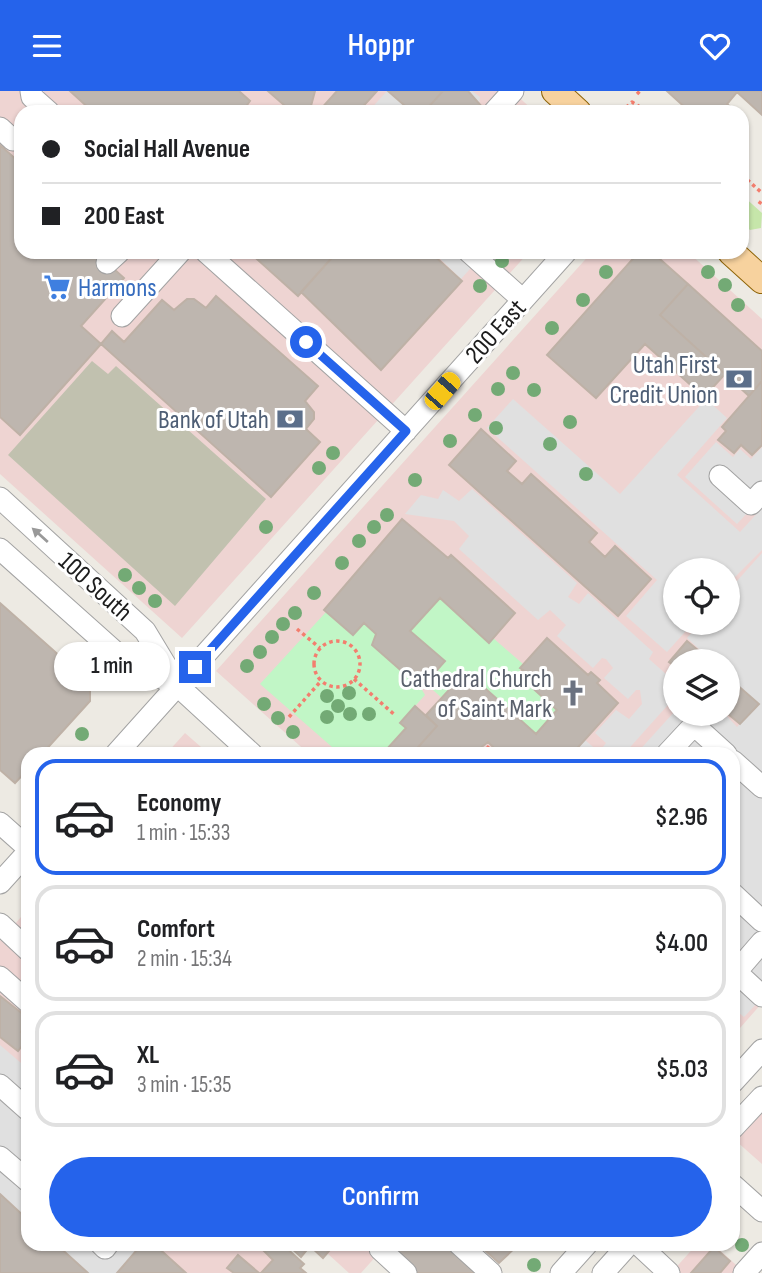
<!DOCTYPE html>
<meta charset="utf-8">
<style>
body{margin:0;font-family:"Sofia Sans Condensed",sans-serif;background:#f6f6f6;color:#202124;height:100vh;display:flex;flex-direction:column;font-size:26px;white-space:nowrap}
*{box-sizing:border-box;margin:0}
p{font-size:23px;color:#757577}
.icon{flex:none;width:38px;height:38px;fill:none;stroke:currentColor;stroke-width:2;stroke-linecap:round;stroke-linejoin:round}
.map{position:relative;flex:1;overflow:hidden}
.side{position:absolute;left:21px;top:656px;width:719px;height:504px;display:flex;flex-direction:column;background:#fff;border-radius:21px;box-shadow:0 2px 5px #0004}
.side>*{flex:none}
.top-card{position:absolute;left:14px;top:14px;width:735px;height:154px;border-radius:21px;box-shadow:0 2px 5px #0004;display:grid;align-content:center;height:154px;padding:0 28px;background:#fff}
.buttons{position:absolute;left:663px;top:467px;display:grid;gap:14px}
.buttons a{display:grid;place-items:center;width:77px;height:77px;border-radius:50%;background:#fff;box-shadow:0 2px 5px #0004;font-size:35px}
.end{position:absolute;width:32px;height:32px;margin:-16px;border:9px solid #2563eb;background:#fff;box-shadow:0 0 0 4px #fff}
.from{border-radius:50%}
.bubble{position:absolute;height:49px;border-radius:24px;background:#fff;box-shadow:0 2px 5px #0004;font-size:23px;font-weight:600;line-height:49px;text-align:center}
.car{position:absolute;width:21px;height:42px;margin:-21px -10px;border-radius:9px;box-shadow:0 0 5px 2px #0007;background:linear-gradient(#f5c518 24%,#345 0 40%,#f5c518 0 76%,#345 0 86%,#f5c518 0)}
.top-card b{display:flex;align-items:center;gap:24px;height:66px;font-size:26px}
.top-card b+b{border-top:2px solid #e0e0e0}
.top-card i{width:18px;height:18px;background:#202124}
ul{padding:12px 0 0;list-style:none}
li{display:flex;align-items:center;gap:21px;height:116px;margin:0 14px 10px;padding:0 14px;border:4px solid #e0e0e0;border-radius:21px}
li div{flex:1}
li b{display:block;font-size:26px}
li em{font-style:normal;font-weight:600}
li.on{border-color:#2563eb}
li>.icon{width:63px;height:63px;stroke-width:1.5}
.cta{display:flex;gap:14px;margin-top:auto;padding:14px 28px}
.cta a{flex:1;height:80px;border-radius:42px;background:#2563eb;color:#fff;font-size:28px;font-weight:600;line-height:80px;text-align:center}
header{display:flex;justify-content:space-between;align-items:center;height:91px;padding:0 28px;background:#2563eb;color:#fff;font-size:32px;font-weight:600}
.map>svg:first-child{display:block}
.commercial{fill:#eed4d2;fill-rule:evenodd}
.construction{fill:#c1c1af}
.grass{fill:#c6e6aa}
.park{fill:#c1f6c6}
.parking{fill:#e0e0e0}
.building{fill:#beb6af;stroke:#beb1a6;stroke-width:2}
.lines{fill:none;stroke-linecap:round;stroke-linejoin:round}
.minor-casing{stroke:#a3a3a3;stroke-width:23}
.major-casing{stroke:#8e6407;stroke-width:28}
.path{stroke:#f37e6e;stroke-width:3.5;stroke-dasharray:3.5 3.5;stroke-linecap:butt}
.minor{stroke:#fff;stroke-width:21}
.major{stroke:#f7d29e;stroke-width:26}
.tree{fill:#73aa75}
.oneway{fill:#999}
.route{stroke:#2563eb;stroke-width:9}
.labels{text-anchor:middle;stroke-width:6;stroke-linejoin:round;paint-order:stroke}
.shop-label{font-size:26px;fill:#366cbe;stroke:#fff;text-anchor:start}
.street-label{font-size:26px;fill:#1c1c1c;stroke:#fff}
.service-label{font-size:26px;fill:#4e5e75;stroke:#fff;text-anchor:end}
.worship-label{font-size:26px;fill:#5b616d;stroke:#fff;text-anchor:end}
</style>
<header><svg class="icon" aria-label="menu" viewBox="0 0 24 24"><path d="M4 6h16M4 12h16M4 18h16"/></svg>Hoppr<svg class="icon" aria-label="heart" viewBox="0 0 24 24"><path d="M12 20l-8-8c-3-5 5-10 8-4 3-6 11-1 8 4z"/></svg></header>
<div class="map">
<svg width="762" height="1182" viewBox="0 0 762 1182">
<rect width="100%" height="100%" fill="#edeae3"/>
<path class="commercial" d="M0,0H512L535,21H21V161H529L182,547L0,383Z
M592,161H688L762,228V912L733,945V663H309L216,580ZM676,480H728V532H676ZM676,570H728V623H676Z
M185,642L209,663H166Z
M28,818V1153H288L262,1182H0V850Z
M762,1022V1073L736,1050Z
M317,1153H387L361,1182H349Z
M697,1153H713L745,1182H671Z"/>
<path class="construction" d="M92,270L108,283L116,275L266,408L175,515L8,364Z"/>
<path class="grass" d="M742,104L762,122L761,137L750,139L742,132Z"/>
<path class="park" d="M440,507L489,551L493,547L523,573L518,584L557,619L536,643L478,591L472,598L459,587L442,607L425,592L444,570L410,540Z
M326,521L352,544L364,532L376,543L372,554L421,597L425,604L400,632L406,637L383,663H340L260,593Z"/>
<path class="parking" d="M387,0H472L480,6L478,21H368Z
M433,161H485L461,188Z
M513,308L620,403L706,308L727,327L677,384L740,441L762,417V459L728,493V480H676V532H693L667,561L626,525L657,489L487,337Z
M716,351L733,366L740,358L751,368L762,356V406L737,433L685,386Z
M472,398L577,492L568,506L579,513L588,502L653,561L649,568L675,591V606L624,663H572L585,649L599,661L606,652L595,642L616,619L629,628L642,613L640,599H636L628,608L604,587L613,577L606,568L602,567L593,577L557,545L566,534L550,519L538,529L459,458L469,445L454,430L405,423L421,404L438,408L443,399L459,410Z
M762,462V907L744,926L733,917V663H636L675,620L676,623H725L737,636L758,614L728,585V570H712L687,547L700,532H728V500Z
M0,954L28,978V1128L0,1102Z
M56,1153H142L116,1182H87Z"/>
<path class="building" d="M70,0H239L250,10L242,21H93Z
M268,0H315L311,15L317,21H292Z
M337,0H377L358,21H322L320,19Z
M388,0H443L424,21H412Z
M443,0H468L484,18L482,21H424Z
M667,0H762V24L737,1L727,13L737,21H690Z
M0,54L21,73V88L18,92L21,95V161H95L124,187L81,235L101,253L20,344L0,326Z
M249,161H337L298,205Z
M337,161H430L462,190L381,279L301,201Z
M639,161H652L688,193L660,224L725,283L704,306L645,253L596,307L547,264Z
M688,193L762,260V290L749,305L660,224Z
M216,205L318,295L305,310L314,321V328L306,338L320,351L271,406L101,253L112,240L124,251L162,209L174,219L187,208H194L206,217Z
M762,290V354L752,364L741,354L734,362L718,349L726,340L722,336Z
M481,338L516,370L507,380L522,393L531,383L597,442L589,451L605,466L615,455L651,488L618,525L449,374Z
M402,428L448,467L451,464L515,522L489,552L440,507L410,540L445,570L421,597L372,554L376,543L364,532L353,544L324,519Z
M0,512L89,591L90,601V610L42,663H28V678L15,692L0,679Z
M547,547L588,584L591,581L600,589L597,592L618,612L572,663H486L493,656L488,651L473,663L461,657L455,663H412L437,635L426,624L460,587L472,598L478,591L536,643L557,619L518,584L523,579L520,577Z
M687,550L711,570H676V576L669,571Z
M728,586L759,613L740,633L728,623Z
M415,615L437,635L412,663H393L387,658L406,637L400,632Z
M0,905L28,927L21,941L28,947L18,960L0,946Z
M0,1103L28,1129V1153H56L88,1182H0Z
M142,1153H154L186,1182H117Z
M257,1153H282L304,1173L300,1177L306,1182H261L273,1169Z
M287,1153H335L323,1167L310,1155L301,1166Z
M399,1153H444L479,1182H415L392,1161Z
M478,1153H519L499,1172Z
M714,1156L730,1170L720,1182H691Z
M238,1164L259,1182H234L227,1177Z"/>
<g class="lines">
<g class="minor-casing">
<path id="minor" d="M31,0L32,6L49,21
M494,21L513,0
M0,37L13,49
M206,161L406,340
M469,161L523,209
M107,172L119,161
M122,225L180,161
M720,385L751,413L762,401
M0,407L145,540L177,593
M0,458L122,567L178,595L252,663
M116,663L566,161
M667,663L694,634L726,663
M733,670L762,696
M0,732L28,757
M0,792L28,761
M733,803L762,830
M0,833L28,859
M762,851L736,881L762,905
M0,886L28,911
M733,991L762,959
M0,994L28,1019
M733,1037L762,1006
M0,1066L28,1090
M733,1094L762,1120
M101,1153L105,1157L108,1153
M384,1153L380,1158L406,1182
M459,1153L491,1182
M638,1153L669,1182
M561,1182L587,1153
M603,1182L629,1153
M744,1182L762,1162"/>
</g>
<g class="major-casing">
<path id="major" d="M555,0L578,21
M731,161L762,189"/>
</g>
<path class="path" d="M637,3L640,0
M621,21L632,11L648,21
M742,84L762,102
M759,113L762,109
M297,538L320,557
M314 573a23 23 0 1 1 46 0a23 23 0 1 1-46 0Z
M354,588L396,625
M289,626L321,590
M482,663L491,653"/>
<use href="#minor" class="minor"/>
<use href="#major" class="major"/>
</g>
<g class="tree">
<circle cx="502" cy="170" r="7"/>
<circle cx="606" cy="181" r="7"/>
<circle cx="708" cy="181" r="7"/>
<circle cx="725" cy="194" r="7"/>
<circle cx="480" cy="195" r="7"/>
<circle cx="583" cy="209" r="7"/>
<circle cx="738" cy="214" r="7"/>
<circle cx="552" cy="237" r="7"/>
<circle cx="513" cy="282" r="7"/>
<circle cx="498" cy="298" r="7"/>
<circle cx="534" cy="299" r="7"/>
<circle cx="475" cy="324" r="7"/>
<circle cx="570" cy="331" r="7"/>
<circle cx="496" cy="337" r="7"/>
<circle cx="450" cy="350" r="7"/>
<circle cx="550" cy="353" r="7"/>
<circle cx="333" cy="362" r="7"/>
<circle cx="319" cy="377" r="7"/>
<circle cx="586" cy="383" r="7"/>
<circle cx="415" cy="389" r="7"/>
<circle cx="387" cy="424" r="7"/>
<circle cx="266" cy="436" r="7"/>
<circle cx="374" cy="436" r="7"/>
<circle cx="359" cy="450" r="7"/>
<circle cx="342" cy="472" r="7"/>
<circle cx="125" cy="484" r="7"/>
<circle cx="139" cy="497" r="7"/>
<circle cx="314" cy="502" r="7"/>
<circle cx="155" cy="510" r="7"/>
<circle cx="295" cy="522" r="7"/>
<circle cx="283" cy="533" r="7"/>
<circle cx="272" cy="546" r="7"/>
<circle cx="260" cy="561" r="7"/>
<circle cx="247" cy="575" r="7"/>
<circle cx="349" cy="602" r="7"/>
<circle cx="327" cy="605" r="7"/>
<circle cx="264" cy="613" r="7"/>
<circle cx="338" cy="615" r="7"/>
<circle cx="350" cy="623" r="7"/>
<circle cx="369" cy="623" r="7"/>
<circle cx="327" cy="626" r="7"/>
<circle cx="278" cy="627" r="7"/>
<circle cx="293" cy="641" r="7"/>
<circle cx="82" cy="643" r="7"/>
<circle cx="742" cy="1154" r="7"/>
<circle cx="534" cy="1174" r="7"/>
</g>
<defs><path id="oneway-solid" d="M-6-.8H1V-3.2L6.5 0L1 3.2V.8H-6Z" transform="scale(1.75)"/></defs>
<use class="oneway" href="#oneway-solid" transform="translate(40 444) rotate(-138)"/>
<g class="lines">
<path class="route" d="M195,576L406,340L306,251"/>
</g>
<defs>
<g id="supermarket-bare" transform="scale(2.1)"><path d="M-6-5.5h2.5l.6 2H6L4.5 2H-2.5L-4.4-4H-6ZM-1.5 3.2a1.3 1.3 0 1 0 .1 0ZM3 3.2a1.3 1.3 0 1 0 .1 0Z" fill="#3f7fe0" stroke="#fff" stroke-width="2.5" paint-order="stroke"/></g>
<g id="bank-bare" transform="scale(2.1)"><path d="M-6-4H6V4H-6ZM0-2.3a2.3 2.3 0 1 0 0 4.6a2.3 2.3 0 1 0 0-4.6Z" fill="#5c6f8a" stroke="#fff" stroke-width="2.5" paint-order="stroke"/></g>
<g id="church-bare" transform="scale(2.1)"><path d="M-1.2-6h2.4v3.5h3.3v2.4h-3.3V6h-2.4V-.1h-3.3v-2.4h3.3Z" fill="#6b7280" stroke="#fff" stroke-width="2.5" paint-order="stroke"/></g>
</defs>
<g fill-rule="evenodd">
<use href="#supermarket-bare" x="57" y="196"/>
<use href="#bank-bare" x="739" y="288"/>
<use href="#bank-bare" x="290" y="328"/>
<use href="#church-bare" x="573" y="602"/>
</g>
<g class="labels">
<g class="shop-label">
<text x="78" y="205">Harmons</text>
</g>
<g class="street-label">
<text transform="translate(495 240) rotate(-48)" y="9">200 East</text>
<text transform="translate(96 495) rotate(42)" y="9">100 South</text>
</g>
<g class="service-label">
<text x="718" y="282">Utah First<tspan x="718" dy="30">Credit Union</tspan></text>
<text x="269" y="337">Bank of Utah</text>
</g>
<g class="worship-label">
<text x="552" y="596">Cathedral Church<tspan x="552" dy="30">of Saint Mark</tspan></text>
</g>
</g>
</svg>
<div class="buttons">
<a><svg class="icon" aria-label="locate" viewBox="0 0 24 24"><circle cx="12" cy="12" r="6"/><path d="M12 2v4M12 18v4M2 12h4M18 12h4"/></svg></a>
<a><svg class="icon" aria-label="layers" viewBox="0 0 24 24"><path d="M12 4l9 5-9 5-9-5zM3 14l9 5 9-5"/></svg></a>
</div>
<i class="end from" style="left:306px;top:251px"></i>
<i class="end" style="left:195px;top:576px"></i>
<div class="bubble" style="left:54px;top:551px;width:116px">1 min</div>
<i class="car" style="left:442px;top:300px;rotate:41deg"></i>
<div class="top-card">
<b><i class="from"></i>Social Hall Avenue</b>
<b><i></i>200 East</b>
</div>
<section class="side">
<ul>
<li class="on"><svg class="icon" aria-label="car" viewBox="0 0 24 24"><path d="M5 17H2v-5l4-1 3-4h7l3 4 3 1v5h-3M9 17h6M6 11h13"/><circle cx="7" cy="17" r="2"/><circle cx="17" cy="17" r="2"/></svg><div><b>Economy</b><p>1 min · 15:33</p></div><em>$2.96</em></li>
<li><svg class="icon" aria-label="car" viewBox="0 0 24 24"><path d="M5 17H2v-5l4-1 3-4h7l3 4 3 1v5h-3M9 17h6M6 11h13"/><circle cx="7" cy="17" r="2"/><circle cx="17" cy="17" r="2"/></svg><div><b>Comfort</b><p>2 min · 15:34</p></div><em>$4.00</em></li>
<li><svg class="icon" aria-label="car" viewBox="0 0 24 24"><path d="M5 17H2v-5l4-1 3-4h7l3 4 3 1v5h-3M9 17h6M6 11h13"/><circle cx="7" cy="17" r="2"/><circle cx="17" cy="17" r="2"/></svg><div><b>XL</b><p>3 min · 15:35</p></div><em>$5.03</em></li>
</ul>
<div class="cta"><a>Confirm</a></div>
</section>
</div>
